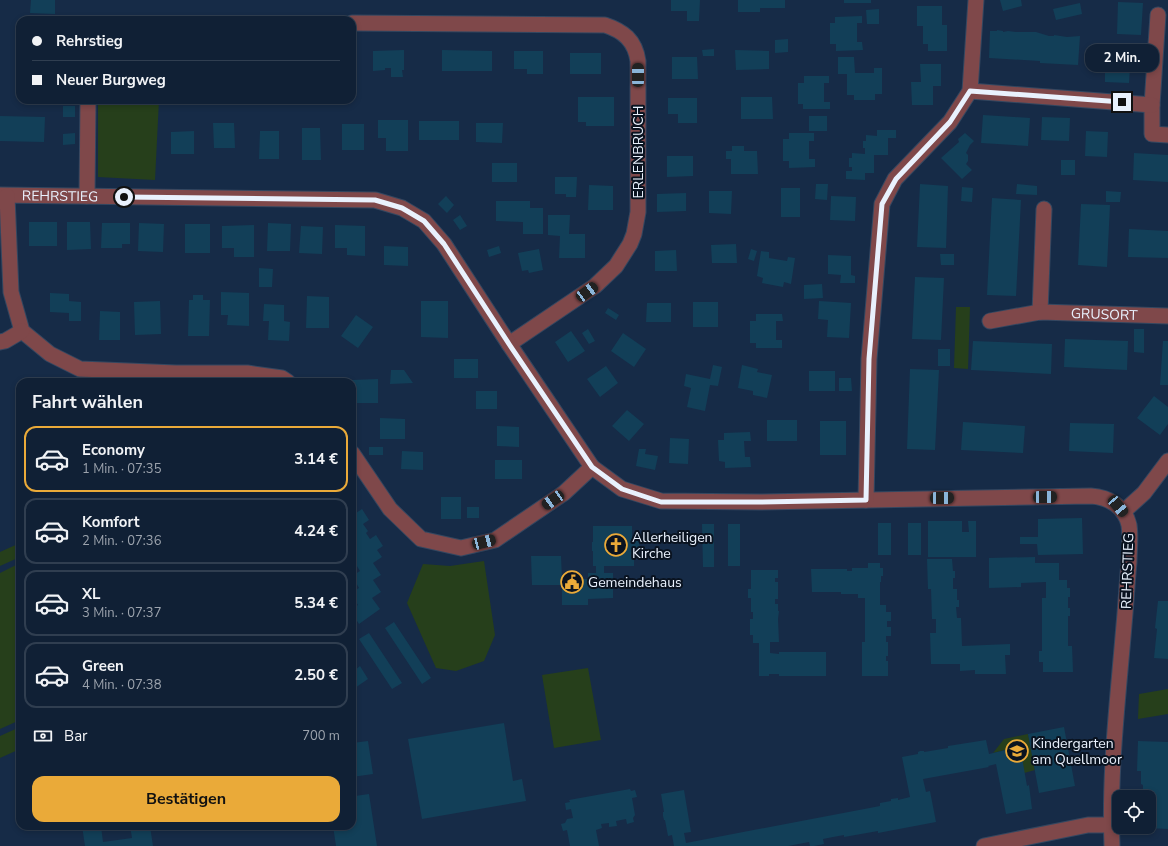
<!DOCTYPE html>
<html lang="de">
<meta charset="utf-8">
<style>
body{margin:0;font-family:"Nunito Sans",sans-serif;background:#19283d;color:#f1f3f6;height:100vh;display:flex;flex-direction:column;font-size:15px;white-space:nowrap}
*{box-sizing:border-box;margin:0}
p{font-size:13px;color:#9ca3ad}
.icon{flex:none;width:22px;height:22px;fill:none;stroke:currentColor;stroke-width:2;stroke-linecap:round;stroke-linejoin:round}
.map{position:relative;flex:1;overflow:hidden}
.sheet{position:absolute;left:16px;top:378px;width:340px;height:452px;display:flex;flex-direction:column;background:#102035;border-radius:12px;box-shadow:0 2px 6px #0003,0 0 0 1px #303e50}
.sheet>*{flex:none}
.banner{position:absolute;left:16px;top:16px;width:340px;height:88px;border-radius:12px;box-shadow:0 2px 6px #0003,0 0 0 1px #303e50;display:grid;align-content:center;height:88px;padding:0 16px;background:#102035}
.tools{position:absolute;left:1112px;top:790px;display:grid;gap:8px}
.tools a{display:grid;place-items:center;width:44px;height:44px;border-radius:8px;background:#102035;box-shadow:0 2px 6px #0003,0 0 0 1px #303e50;font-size:20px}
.end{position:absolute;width:18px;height:18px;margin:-9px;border:5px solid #e9f1fd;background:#111;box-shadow:0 0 0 2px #111}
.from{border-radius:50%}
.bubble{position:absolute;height:28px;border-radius:12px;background:#102035;box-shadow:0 2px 6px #0003,0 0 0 1px #303e50;font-size:13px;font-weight:700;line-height:28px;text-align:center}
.car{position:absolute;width:12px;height:24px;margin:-12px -6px;border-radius:5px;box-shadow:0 0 3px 1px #0007;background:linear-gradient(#222 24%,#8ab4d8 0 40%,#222 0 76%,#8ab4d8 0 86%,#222 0)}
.banner b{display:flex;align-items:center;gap:14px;height:38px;font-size:15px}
.banner b+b{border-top:1px solid #303e50}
.banner i{width:10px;height:10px;background:#f1f3f6}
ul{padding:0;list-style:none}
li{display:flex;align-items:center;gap:12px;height:66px;margin:0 8px 6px;padding:0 8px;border:2px solid #303e50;border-radius:12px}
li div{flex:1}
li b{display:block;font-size:15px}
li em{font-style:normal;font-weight:700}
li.selected{border-color:#eaaa39}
li>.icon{width:36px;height:36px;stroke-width:1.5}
h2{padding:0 16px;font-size:18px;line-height:48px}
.pay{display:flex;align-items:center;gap:10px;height:44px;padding:0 16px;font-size:15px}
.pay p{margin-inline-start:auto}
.cta{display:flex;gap:8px;margin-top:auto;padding:8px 16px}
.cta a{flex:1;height:46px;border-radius:12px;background:#eaaa39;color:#111;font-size:16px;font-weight:700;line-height:46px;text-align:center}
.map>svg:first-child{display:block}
.green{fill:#263f1b}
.building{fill:#123f58}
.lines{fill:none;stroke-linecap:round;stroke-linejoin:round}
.street-casing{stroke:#344760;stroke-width:17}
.street{stroke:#7f484a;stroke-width:15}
.route{stroke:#e9f1fd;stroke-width:5}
.labels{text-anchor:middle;stroke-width:4;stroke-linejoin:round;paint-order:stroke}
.street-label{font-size:14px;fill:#e9f1fd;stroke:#0a1320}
.poi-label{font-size:14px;fill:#e9f1fd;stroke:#0a1320;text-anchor:start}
</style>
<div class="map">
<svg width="1168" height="846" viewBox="0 0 1168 846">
<rect width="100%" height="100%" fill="#162b47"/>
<path class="green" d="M98,100H159L155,180L98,177Z
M956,307H970L968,369L954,368Z
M20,543V557L0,566V552Z
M484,561L495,635L484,661L456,671L436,668L407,603L423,564L450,566Z
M20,563V720L0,729V573Z
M588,668L601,740L554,748L542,675Z
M1168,689V714L1138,719L1139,694Z
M20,727V749L0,758V736Z
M1028,734L1035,770L1024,773L1020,746L993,753L1004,739Z"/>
<path class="building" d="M31,0H55V14L30,13Z
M671,0H700L699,21H687V11H671Z
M738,0H785V8H760V12H738Z
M844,0H871V3H844Z
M1000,0H1021L1022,6L1003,11Z
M1118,2L1143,3L1141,35L1117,34Z
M1080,3L1082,14L1056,20L1053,9Z
M917,6H942V25H947V51H928V44H923V26H917Z
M879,9V24H867L866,10Z
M862,16V23H857V42H862L863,50L836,51V44H830V23H835V17Z
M997,30L1003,31V32L1008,31L1016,32H1036L1049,36H1054V35L1067,37L1080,36L1078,65L1040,63V61L989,58L990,31H997Z
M788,39V52L775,53V40Z
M714,49V56H703L702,50Z
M1111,49L1136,50L1135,67H1130L1129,83L1105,82V64L1111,65Z
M404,50V70H402L403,77H391V68H385V70L373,71V51Z
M442,50L492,51V71H442Z
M735,50L769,51V69L736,70Z
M514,51H543V74H527V69H514Z
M570,53H601V74H570Z
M672,57H697L698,79H672Z
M838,57H854L855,73H874V68H882V94H875V100H854V95H847V74H838Z
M920,64H941V86H933V105H912L911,82H921Z
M804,76H829V83H824V102H830V109H803V104H798V83H804Z
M578,97H614V126H586V122H578Z
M741,97H772L773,119H741Z
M668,98H697V123H678V114H668Z
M63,106H75V117H63Z
M983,115L1030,118L1028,146L981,143Z
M0,116L45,117L44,142L0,141Z
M809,116H827V131H809Z
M1042,117L1070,118L1069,141L1041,140Z
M378,120H408V151H386V138H378Z
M419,121H459V140H419Z
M213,123H234L235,148H214Z
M476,123H503L502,143L476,142Z
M342,124H364V150H342Z
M302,128H320L321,160H302Z
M877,130H896V138H888V155H874V173H865V180L846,179V171H852V167H849V158H852V153L865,154V148H863V141H866V135L877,136Z
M194,131V154H171V132Z
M260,131H279V159H259Z
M1086,131L1108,132L1107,157L1085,156Z
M75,133V144L63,145V134Z
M789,133H814V141H809V159H815V167L789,168V161H783V139H789Z
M965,133L974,141L970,145L966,153L968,155V161L966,164L972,170L962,179L941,158L959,142L958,139Z
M732,146H744V151H757L758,174H731V159H726V151H732Z
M1134,153L1168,155V182L1133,180Z
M667,156H693V176L667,177Z
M1061,160H1075V175H1061Z
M492,163H517V182H492Z
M555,177H577L576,197H566V194H555Z
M816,184H828L827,200L815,199Z
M920,184L948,186L946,248L917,247Z
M1017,184L1037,186V195L1016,194Z
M589,185L613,186V210H588Z
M962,187L973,188L972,202L961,201Z
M781,188H800V217H781Z
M709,191H732L731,214L709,213Z
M1106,191L1121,192L1120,202H1106Z
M686,193V211L657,212V194Z
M446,196L454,205L447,213L438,204Z
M831,196L856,197L855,221L830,220Z
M992,198L1021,200L1016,296L987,295Z
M496,201H530V208H543V234H523V222L496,221Z
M1081,204L1110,205L1107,267L1078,265Z
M460,215L467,226L460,230L453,220Z
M548,215H570L569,234H585V258H559L560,236L548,235Z
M29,222H57V246H29Z
M67,222H90L91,249L67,250Z
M102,223H130V244H122V248H101Z
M139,223L164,224L163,252L138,251Z
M268,223L291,224L290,251H267Z
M185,224H210V253H185Z
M254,225V257H234V248H222V226Z
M335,225L365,226V256L347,255V248H335Z
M301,226L323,227L322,254L299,253Z
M1129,229L1168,231V258L1128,257Z
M736,244L737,263H712L711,245Z
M384,246L408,247V266L384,265Z
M499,246L501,253L489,257L487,250Z
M539,249L543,270L529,273L528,270L522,271L518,253Z
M751,249L757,251L754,261L748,259Z
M676,250L677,271H655V251Z
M761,251L769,252V258L787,261L788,257L795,258L791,284L784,282L783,287L762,283L763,278L757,276Z
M940,254H954V265H941Z
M828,255L851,256V275L855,276V283H840L841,275L828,274Z
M259,268L273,269L272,287H259Z
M915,277L944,278L941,340L912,339Z
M822,284L823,298L804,299V285Z
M221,292L249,293V326L227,325L228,315H221Z
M50,293L69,294V301L81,302V321H69V313L50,312Z
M193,295H203V300H210L209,336H188L189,300H193Z
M307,296L329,297V328H306Z
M160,301L161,334L135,335L134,302Z
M421,301H448V338L421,337Z
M819,301L851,303L849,338L827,337L828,320L818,319Z
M693,302H718V327H693Z
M647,303H671V322H646Z
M264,304L284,305V321L290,322L289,341L268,340L269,321H263Z
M608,308L619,315L616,320L605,313Z
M100,311L120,312V340H99Z
M756,314H782L783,321H776V340H782V348H756V343H750V321H756Z
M356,315L373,327L358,348L341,336Z
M588,329L595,341L589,344L582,333Z
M1134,329H1144V353L1134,352Z
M571,331L585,351L568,362L555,342Z
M623,333L646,349L634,367L611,351Z
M1065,339L1128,341L1127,370L1064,367Z
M973,341L1052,344L1051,374L971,370Z
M1163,341H1168V385H1160Z
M938,349H950V366H938Z
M454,359H478V378H454Z
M713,365L722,367L718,386L710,385L705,411L687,407L691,388L684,386L686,374L710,379Z
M742,365L758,369L757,372L772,375L767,398L753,395V391L738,388Z
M606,366L618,383L600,397L587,379Z
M910,369L939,370L935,450L907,449Z
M391,370H404L413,383L390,384Z
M809,371H835V391H809Z
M839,378H851L852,391H839Z
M378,379V403H352V380Z
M476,391H497V409H476Z
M17,393H20V421H17Z
M1154,396L1168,407V424L1160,435L1137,418Z
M627,410L644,424L629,441L612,426Z
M380,418L405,419V439H380Z
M767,420H797V441H767Z
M820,421H846V455H820Z
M963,422L1025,426L1023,453L961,450Z
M1070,423L1114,424L1113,453L1069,451Z
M497,426L519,427V447L497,446Z
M750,432L751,441H744L745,457H750L751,467L725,468V462L719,461L718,440H724V433Z
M670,438L689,439L688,464L669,463Z
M369,447H383V455H369Z
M639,449H646L645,454L658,456L655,470L636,466Z
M402,451L423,452V470L401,469Z
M495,460H522V479H495Z
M441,497H461V519H441Z
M467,507H479V518H467Z
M352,508L356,513L362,509L369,520L363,524L368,531L366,533L370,539L376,535L383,546L377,550L382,557L373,563L381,575L373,580L381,592L372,598L380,609L359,624L352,613V609L358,605L352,596V592L359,588L352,576L360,571L352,558Z
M1082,518L1083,554L1038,555L1037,544H1020V537H1038V519Z
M928,521H962V532H969L968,521H976V557H928Z
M878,523H891V555H878Z
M908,523H921V555H908Z
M702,524H714V567H703Z
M728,524H740V566H728Z
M593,526H632V538L637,539L639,543L640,547L638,551L634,554V566H604V573H613V598L588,599V605H562V585H532L531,556H561L562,579H588V573H596V566H593V551H592V542H593Z
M1035,557V563H1059V580H1067V588H1070V597H1068V608H1070V616H1068V646H1072L1073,672H1043V662H1039V651H1042V598H1046V582L1021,583V587L989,588V558Z
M927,559H952L953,571H955V578H953V589H957V600H959V607H956L957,618H961L962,646L1010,644V655H1005L1006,674H975V670L960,671V664H931L930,633H936V619H932L931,589H928Z
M868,563H880V568H883V576H881V582H880V605H886V612H891V621H887V627H891V636H886V642H888V656H886V661H888V676H862V642H865V598H858V594H841V592H812L811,569H847V571H852V568H868Z
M751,570H778V578H775V582H778V599H775V604H778V611H779L778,619L779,642H770V653L779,654V652H826V676H779V674H769V676H759V643H753V635H750V619H753V612H751V598H748V589H751Z
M1158,601H1168V659L1154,658L1157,629L1155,628Z
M394,622L431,678L422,684L385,628Z
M369,633L402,683L392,689L359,639Z
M352,665L355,670L360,666L368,679L352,690Z
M504,723L513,781L522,779L526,801L422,819L408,739Z
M1064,727L1075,786L1039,793L1028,734Z
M986,740L989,754L1010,749V748L1020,746L1027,786L1029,785L1032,809L1006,814L996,764L988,766L989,767L923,779L926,792L930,791L936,822L878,833V831L844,837V835L833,837L823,839L824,844L814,846H810L809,842L788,846H674L672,835L668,836L665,820H664L663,816V812H664L661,794L684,790L691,832L684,833L686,843L880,806V803L891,801V799L898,798V800L910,797L902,757L918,754V752L920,751H924V752L948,748V746Z
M368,741L373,774L352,777V743Z
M1138,741L1168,742V829L1149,828V797H1143V785L1141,784V771H1137Z
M352,781L355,796L369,794L377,846H336L333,826H352Z
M630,789L631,791L635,790L637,797L632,798L635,815L633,818L634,822L627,824L626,819L616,821L617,826L609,827V823L601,824L602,828L596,830L599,846H570L567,830L563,831L561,824L565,823L567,819L573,818L571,809L566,810L565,803L570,802L569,800Z
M82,826H101L103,842L132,838L130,826H150L153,846H85Z"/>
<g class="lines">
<g class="street-casing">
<g id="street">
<path d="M1158,15L1152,105V134L1168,135"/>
<path d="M352,23L605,25C623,31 635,40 638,61V212L634,234L630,244L616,266L595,286L509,344"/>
<path d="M970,91L1152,105"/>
<path id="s1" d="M0,195L375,200L402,208L424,221L444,244L509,344L592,467L622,489L661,501L760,502L1091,496C1109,497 1125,507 1129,525C1131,537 1129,550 1129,562C1127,583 1126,604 1124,625C1118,698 1109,772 1112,846"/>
<path d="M7,196L11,292L22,331L50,354L80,369L176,373H247L282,378L288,382"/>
<path d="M87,196L88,100"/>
<path d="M1040,312L1044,209"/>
<path id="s2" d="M990,321L1040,312L1168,316"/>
<path d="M0,342L5,341L22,331"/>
<path d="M352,453L390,509L421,539L461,548L495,540L564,493L592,467"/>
<path d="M866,500L869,359L882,204L895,179L950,122L970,91L976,0"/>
<path d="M1123,512L1144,493L1168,461"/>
<path d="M984,846L1088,825H1111"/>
</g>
</g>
<use href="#street" class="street"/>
</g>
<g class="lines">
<path class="route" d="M124,197L375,200L402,208L424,221L444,244L509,344L592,467L622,489L661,502H760L866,500L869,359L882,204L896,179L950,122L970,91L1122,102"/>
</g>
<defs>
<g id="church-ring" transform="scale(1.15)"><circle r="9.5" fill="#0a1320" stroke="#eaaa39" stroke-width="1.5"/><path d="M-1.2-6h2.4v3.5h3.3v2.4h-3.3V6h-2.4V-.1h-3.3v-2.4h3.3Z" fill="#eaaa39"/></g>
<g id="civic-ring" transform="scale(1.15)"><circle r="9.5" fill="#0a1320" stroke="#eaaa39" stroke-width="1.5"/><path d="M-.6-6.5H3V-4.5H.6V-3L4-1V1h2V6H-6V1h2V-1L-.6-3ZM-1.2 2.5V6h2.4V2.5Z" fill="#eaaa39"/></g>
<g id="school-ring" transform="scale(1.15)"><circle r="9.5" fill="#0a1320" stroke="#eaaa39" stroke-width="1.5"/><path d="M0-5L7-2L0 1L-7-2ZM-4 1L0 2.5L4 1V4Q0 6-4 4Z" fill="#eaaa39"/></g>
</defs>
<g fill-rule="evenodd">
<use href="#church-ring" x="616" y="545"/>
<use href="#civic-ring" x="572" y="582"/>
<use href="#school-ring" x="1017" y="751"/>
</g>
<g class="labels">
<g class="street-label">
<text transform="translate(638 152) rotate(-90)" y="5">ERLENBRUCH</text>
<text dy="5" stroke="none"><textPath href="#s1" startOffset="60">REHRSTIEG</textPath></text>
<text dy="5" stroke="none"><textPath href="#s2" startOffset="115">GRUSORT</textPath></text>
<text transform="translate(1127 571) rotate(-88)" y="5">REHRSTIEG</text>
</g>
<g class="poi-label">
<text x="632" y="542">Allerheiligen<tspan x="632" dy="16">Kirche</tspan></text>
<text x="588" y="587">Gemeindehaus</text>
<text x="1032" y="748">Kindergarten<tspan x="1032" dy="16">am Quellmoor</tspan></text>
</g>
</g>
</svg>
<div class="tools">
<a><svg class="icon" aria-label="locate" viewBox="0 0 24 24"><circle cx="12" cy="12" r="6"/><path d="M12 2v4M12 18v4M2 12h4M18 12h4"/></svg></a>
</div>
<i class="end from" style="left:124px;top:197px"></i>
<i class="end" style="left:1122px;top:102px"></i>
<div class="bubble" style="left:1085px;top:44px;width:74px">2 Min.</div>
<i class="car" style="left:638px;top:75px;rotate:0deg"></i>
<i class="car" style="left:587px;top:292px;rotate:54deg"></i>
<i class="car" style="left:1045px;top:497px;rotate:89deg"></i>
<i class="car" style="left:942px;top:498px;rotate:89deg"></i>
<i class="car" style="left:553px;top:500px;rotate:236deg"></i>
<i class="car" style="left:1118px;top:506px;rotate:140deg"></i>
<i class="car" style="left:484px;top:542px;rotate:76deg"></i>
<div class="banner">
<b><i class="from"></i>Rehrstieg</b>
<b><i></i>Neuer Burgweg</b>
</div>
<section class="sheet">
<h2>Fahrt wählen</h2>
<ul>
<li class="selected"><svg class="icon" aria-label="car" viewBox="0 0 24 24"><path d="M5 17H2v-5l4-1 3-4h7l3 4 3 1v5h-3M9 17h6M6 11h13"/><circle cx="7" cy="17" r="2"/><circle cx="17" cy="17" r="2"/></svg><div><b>Economy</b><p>1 Min. · 07:35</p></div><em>3.14 €</em></li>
<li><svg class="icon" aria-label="car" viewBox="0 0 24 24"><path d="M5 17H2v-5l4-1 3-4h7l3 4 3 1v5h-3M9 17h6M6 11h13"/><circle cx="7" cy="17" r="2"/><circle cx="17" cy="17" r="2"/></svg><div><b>Komfort</b><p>2 Min. · 07:36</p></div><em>4.24 €</em></li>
<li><svg class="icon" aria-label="car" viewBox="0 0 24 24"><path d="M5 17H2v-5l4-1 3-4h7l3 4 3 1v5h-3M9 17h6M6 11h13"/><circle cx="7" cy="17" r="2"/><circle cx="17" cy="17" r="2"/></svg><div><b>XL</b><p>3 Min. · 07:37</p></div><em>5.34 €</em></li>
<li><svg class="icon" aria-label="car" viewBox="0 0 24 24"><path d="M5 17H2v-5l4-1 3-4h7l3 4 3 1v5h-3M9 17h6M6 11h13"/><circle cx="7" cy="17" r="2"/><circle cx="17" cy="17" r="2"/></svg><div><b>Green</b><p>4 Min. · 07:38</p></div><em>2.50 €</em></li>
</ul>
<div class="pay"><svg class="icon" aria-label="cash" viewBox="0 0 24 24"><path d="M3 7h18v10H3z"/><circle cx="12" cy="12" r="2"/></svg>Bar<p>700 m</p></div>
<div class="cta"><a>Bestätigen</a></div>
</section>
</div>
